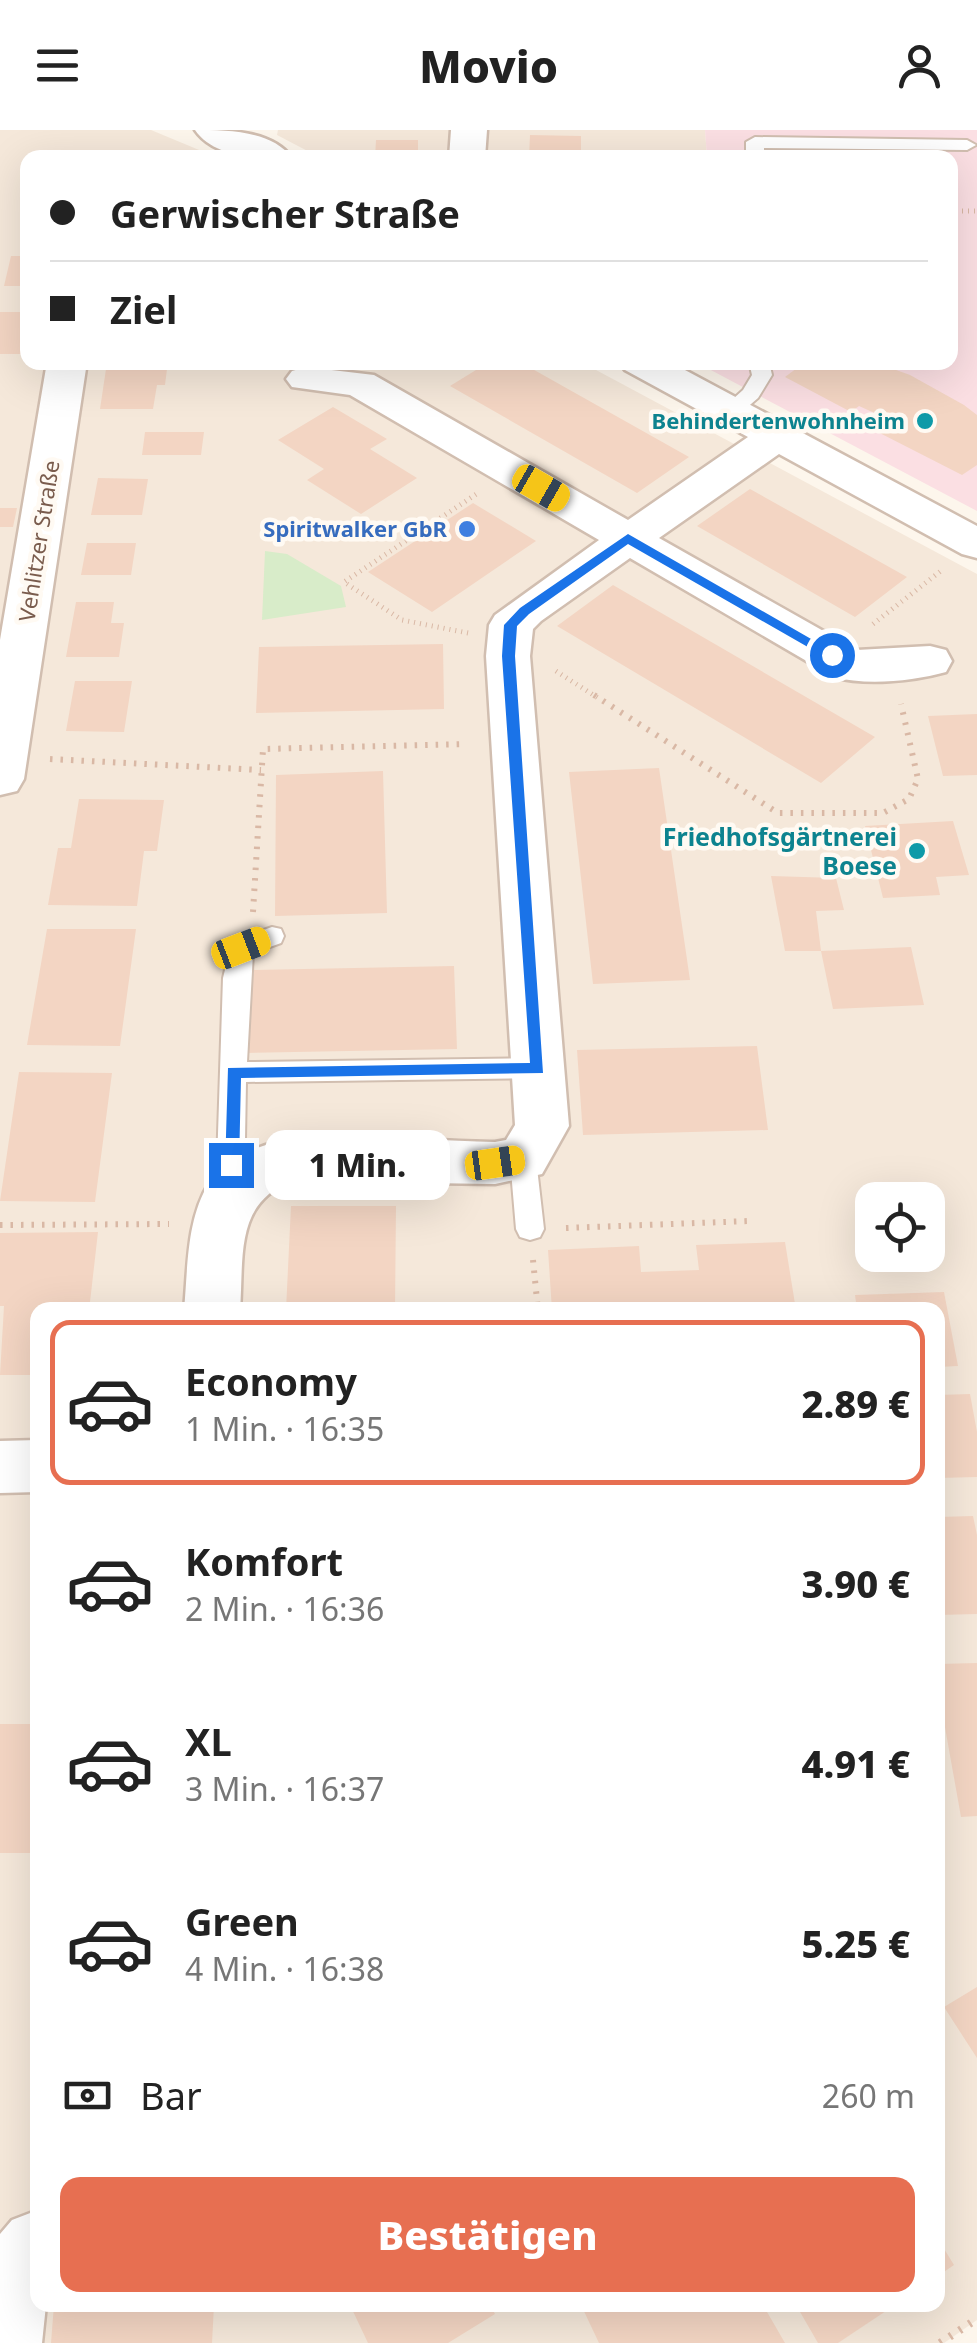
<!DOCTYPE html>
<html lang="de">
<meta charset="utf-8">
<style>
body{margin:0;font-family:"Noto Sans",sans-serif;background:#f2f2f2;color:#222;height:100vh;display:flex;flex-direction:column;font-size:38px;white-space:nowrap}
*{box-sizing:border-box;margin:0}
p{font-size:32px;color:#767676}
.icon{flex:none;width:55px;height:55px;fill:none;stroke:currentColor;stroke-width:2;stroke-linecap:round;stroke-linejoin:round}
.map{position:relative;flex:1;overflow:hidden}
.details{position:absolute;left:30px;top:1172px;width:915px;height:1010px;display:flex;flex-direction:column;background:#fff;border-radius:20px;box-shadow:0 10px 40px #0002}
.details>*{flex:none}
.hud{position:absolute;left:20px;top:20px;width:938px;height:220px;border-radius:20px;box-shadow:0 10px 40px #0002;display:grid;align-content:center;height:220px;padding:0 30px;background:#fff}
.tools{position:absolute;left:855px;top:1052px;display:grid;gap:20px}
.tools a{display:grid;place-items:center;width:90px;height:90px;border-radius:20px;background:#fff;box-shadow:0 10px 40px #0002;font-size:50px}
.end{position:absolute;width:45px;height:45px;margin:-22px;border:12px solid #1a73e8;background:#fff;box-shadow:0 0 0 5px #fff}
.from{border-radius:50%}
.bubble{position:absolute;height:70px;border-radius:20px;background:#fff;box-shadow:0 10px 40px #0002;font-size:32px;font-weight:800;line-height:70px;text-align:center}
.car{position:absolute;width:30px;height:60px;margin:-30px -15px;border-radius:12px;box-shadow:0 0 8px 2px #0007;background:linear-gradient(#f5c518 24%,#345 0 40%,#f5c518 0 76%,#345 0 86%,#f5c518 0)}
.hud b{display:flex;align-items:center;gap:35px;height:95px;font-size:38px}
.hud b+b{border-top:2px solid #e0e0e0}
.hud i{width:25px;height:25px;background:#222}
ul{padding:18px 0 0;list-style:none}
li{display:flex;align-items:center;gap:30px;height:165px;margin:0 20px 15px;padding:0 10px;border:5px solid transparent;border-radius:20px}
li div{flex:1}
li b{display:block;font-size:38px}
li em{font-style:normal;font-weight:800}
li.active{border-color:#e76f51}
li>.icon{width:90px;height:90px;stroke-width:1.5}
.pay{display:flex;align-items:center;gap:25px;height:110px;padding:0 30px;font-size:38px}
.pay p{margin-inline-start:auto}
.action{display:flex;gap:20px;margin-top:auto;padding:20px 30px}
.action a{flex:1;height:115px;border-radius:20px;background:#e76f51;color:#fff;font-size:40px;font-weight:800;line-height:115px;text-align:center}
header{display:flex;justify-content:space-between;align-items:center;height:130px;padding:0 30px;background:#fff;font-size:45px;font-weight:800}
.map>svg:first-child{display:block}
.residential{fill:#f5e8da;fill-rule:evenodd}
.medical{fill:#fbdfe3}
.green{fill:#d8ecc9}
.building{fill:#f3d5c3}
.lines{fill:none;stroke-linecap:round;stroke-linejoin:round}
.service-casing{stroke:#d1beb0;stroke-width:4}
.minor-casing{stroke:#d1beb0;stroke-width:5}
.path-far2{stroke:#d9b8a5;stroke-width:5;stroke-dasharray:1 5;stroke-linecap:butt}
.path-far1{stroke:#d9b8a5;stroke-width:6;stroke-dasharray:2.5 8;stroke-linecap:butt}
.path{stroke:#d9b8a5;stroke-width:8;stroke-dasharray:2.5 9;stroke-linecap:butt}
.service{fill:#fff;fill-rule:evenodd}
.minor{fill:#fff;fill-rule:evenodd}
.route{fill:#1a73e8}
.culture-dot{fill:#0f9aa8;stroke:#fffaf3;stroke-width:4}
.shop-dot{fill:#3f7fe0;stroke:#fffaf3;stroke-width:4}
.labels{text-anchor:middle;stroke-width:9;stroke-linejoin:round;paint-order:stroke}
.far-culture-label{font-size:22px;font-weight:bold;fill:#0d838f;stroke:#fffaf3;text-anchor:end}
.far-shop-label{font-size:22px;font-weight:bold;fill:#366cbe;stroke:#fffaf3;text-anchor:end}
.far-street-label{font-size:22px;fill:#7a5c4d;stroke:#fffaf3}
.culture-label{font-size:25px;font-weight:bold;fill:#0d838f;stroke:#fffaf3;text-anchor:end}
</style>
<header><svg class="icon" aria-label="menu" viewBox="0 0 24 24"><path d="M4 6h16M4 12h16M4 18h16"/></svg>Movio<svg class="icon" aria-label="person" viewBox="0 0 24 24"><circle cx="12" cy="8" r="4"/><path d="M4 21q1-7 8-7t8 7"/></svg></header>
<div class="map">
<svg width="977" height="2213" viewBox="0 0 977 2213">
<rect width="100%" height="100%" fill="#fdf6ec"/>
<path class="residential" d="M0,0H151L216,27L28,28V232L583,233L977,444V2190L944,2213H0ZM872,1070H928V1125H872ZM38,1180H938V2175H38Z
M278,0H705L707,27H319L277,5Z"/>
<path class="medical" d="M705,0H977V381L707,238L714,232H950V28L707,27Z"/>
<path class="green" d="M265,421L287,424L341,456L346,477L262,490Z"/>
<path class="building" d="M530,5L581,6V28H529Z
M376,10H418V28H375Z
M11,126H28V156H4Z
M0,182H28V224H0Z
M489,232H520L689,327L637,363L450,256Z
M805,232H874L910,245L964,275L977,285V335L962,345L866,296L879,285L859,276L851,282L785,247Z
M106,239H167L165,255H157L153,279H100Z
M333,277L387,309L370,319L417,348L361,384L307,350L324,339L278,310Z
M145,302H204L201,325H142Z
M98,348L148,349L142,385H91Z
M750,359L800,387L907,447L855,487L697,396Z
M473,373L536,411L432,482L368,442Z
M0,378H17L13,397H0Z
M87,413H136L131,445H81Z
M613,455L875,607L821,653L557,496Z
M76,472H114L111,493H124L119,527H66Z
M443,514L444,579L256,583L259,517Z
M75,551H132L124,602L66,601Z
M977,584V645L943,646L928,586Z
M659,638L690,850L593,854L569,642Z
M383,641L387,783L275,786L276,645Z
M79,669L164,670L157,721H144L137,776L48,775L58,718H71Z
M953,691L969,745L936,747L940,765L883,768L865,696Z
M771,746L836,748L844,780L816,781L821,821H785Z
M47,799H136L120,916L27,915Z
M911,817L924,875L833,879L821,821Z
M454,836L457,919L244,923L248,840Z
M757,916L768,1000L583,1005L577,920Z
M19,942L112,943L95,1072L0,1071Z
M291,1076H396L395,1180H286Z
M98,1102L90,1172H106L105,1180H38V1245H0L4,1176H0V1103Z
M785,1112L796,1180H552L548,1120L639,1116L641,1142L699,1140L696,1115Z
M944,1162L958,1236L938,1237V1180H857L855,1165Z
M970,1264L977,1302V1347L938,1348V1265Z
M973,1386L977,1405V1484L938,1485V1387Z
M977,1533V1686L961,1687L938,1558V1534Z
M0,1594H38V1723H0Z
M977,1857V1928L944,1877Z
M938,2109L954,2135L938,2146Z
M54,2175H214L212,2213H51Z
M350,2175H490L495,2184L448,2213H368Z
M581,2175H763L785,2213H599Z
M796,2175H895L838,2213H818Z"/>
<g class="lines">
<g class="service-casing">
<path id="service" d="M755,7L967,10L976,15L967,20L764,18V28H746V12Z
M749,232H769L772,245L758,268L737,286H723V278L743,260L752,245Z
M272,797L281,799L284,806L281,813L253,823L247,932L538,928L547,931L551,938L547,945L538,948L246,952L244,1066L240,1074L230,1077L220,1074L216,1066L223,848L232,811Z
M523,1018L532,1021L536,1029L544,1099L540,1107L530,1110L520,1107L516,1099L510,1029L514,1021Z"/>
</g>
<g class="minor-casing">
<path id="minor" d="M195,0C226,0 272,0 292,28C260,28 215,29 195,0Z
M451,0H487L485,28H449Z
M47,232H87L24,649L17,661L0,665V510Z
M619,232H670L977,396V428L962,424L779,324L659,408L857,520L930,516L946,520L952,531L946,542C913,551 867,556 834,547L630,428L541,491L533,499L530,526L569,996L542,1044L495,1054L293,1051C234,1072 244,1127 240,1180H184C188,1139 186,1090 209,1053C226,1028 266,1011 295,1009C361,1003 429,1011 495,1012L506,1010L515,995L486,526L489,495L495,485L599,410L350,265L292,257L286,249L292,241L306,237L374,245L628,390L748,307L625,240Z
M38,1310V1362L0,1363V1311Z
M38,2080V2175H46L42,2213H0V2104L12,2090Z"/>
</g>
<path class="path-far2" d="M950,81H977
M873,494L942,440
M468,503L402,490L344,452L478,363
M556,541L598,568"/>
<path class="path-far1" d="M594,565L778,683H883L909,669L918,649L901,574
M50,629L261,640
M253,782L263,619L467,614
M0,1095L169,1094
M566,1098L749,1091
M533,1130L538,1180"/>
<path class="path" d="M940,2213L977,2189"/>
<use href="#service" class="service"/>
<use href="#minor" class="minor"/>
</g>
<path class="route" d="M628,404L839,525L827,528L628,414L529,484L517,496L515,526L543,943L241,948L239,1035L231,1041L225,1039L228,938L530,933L502,526L504,495L520,478Z"/>
<g class="culture-dot">
<circle cx="925" cy="291" r="10"/>
<circle cx="917" cy="721" r="10"/>
</g>
<circle class="shop-dot" cx="467" cy="399" r="10"/>
<g class="labels">
<g class="far-culture-label">
<text x="905" y="299">Behindertenwohnheim</text>
</g>
<g class="far-shop-label">
<text x="447" y="407">Spiritwalker GbR</text>
</g>
<g class="far-street-label">
<text transform="translate(39 411) rotate(-81)" y="8">Vehlitzer Straße</text>
</g>
<g class="culture-label">
<text x="897" y="716">Friedhofsgärtnerei<tspan x="897" dy="29">Boese</tspan></text>
</g>
</g>
</svg>
<div class="tools">
<a><svg class="icon" aria-label="locate" viewBox="0 0 24 24"><circle cx="12" cy="12" r="6"/><path d="M12 2v4M12 18v4M2 12h4M18 12h4"/></svg></a>
</div>
<i class="end from" style="left:832px;top:525px"></i>
<i class="end" style="left:231px;top:1035px"></i>
<div class="bubble" style="left:265px;top:1000px;width:185px">1 Min.</div>
<i class="car" style="left:541px;top:358px;rotate:120deg"></i>
<i class="car" style="left:241px;top:818px;rotate:69deg"></i>
<i class="car" style="left:495px;top:1033px;rotate:82deg"></i>
<div class="hud">
<b><i class="from"></i>Gerwischer Straße</b>
<b><i></i>Ziel</b>
</div>
<section class="details">
<ul>
<li class="active"><svg class="icon" aria-label="car" viewBox="0 0 24 24"><path d="M5 17H2v-5l4-1 3-4h7l3 4 3 1v5h-3M9 17h6M6 11h13"/><circle cx="7" cy="17" r="2"/><circle cx="17" cy="17" r="2"/></svg><div><b>Economy</b><p>1 Min. · 16:35</p></div><em>2.89 €</em></li>
<li><svg class="icon" aria-label="car" viewBox="0 0 24 24"><path d="M5 17H2v-5l4-1 3-4h7l3 4 3 1v5h-3M9 17h6M6 11h13"/><circle cx="7" cy="17" r="2"/><circle cx="17" cy="17" r="2"/></svg><div><b>Komfort</b><p>2 Min. · 16:36</p></div><em>3.90 €</em></li>
<li><svg class="icon" aria-label="car" viewBox="0 0 24 24"><path d="M5 17H2v-5l4-1 3-4h7l3 4 3 1v5h-3M9 17h6M6 11h13"/><circle cx="7" cy="17" r="2"/><circle cx="17" cy="17" r="2"/></svg><div><b>XL</b><p>3 Min. · 16:37</p></div><em>4.91 €</em></li>
<li><svg class="icon" aria-label="car" viewBox="0 0 24 24"><path d="M5 17H2v-5l4-1 3-4h7l3 4 3 1v5h-3M9 17h6M6 11h13"/><circle cx="7" cy="17" r="2"/><circle cx="17" cy="17" r="2"/></svg><div><b>Green</b><p>4 Min. · 16:38</p></div><em>5.25 €</em></li>
</ul>
<div class="pay"><svg class="icon" aria-label="cash" viewBox="0 0 24 24"><path d="M3 7h18v10H3z"/><circle cx="12" cy="12" r="2"/></svg>Bar<p>260 m</p></div>
<div class="action"><a>Bestätigen</a></div>
</section>
</div>
